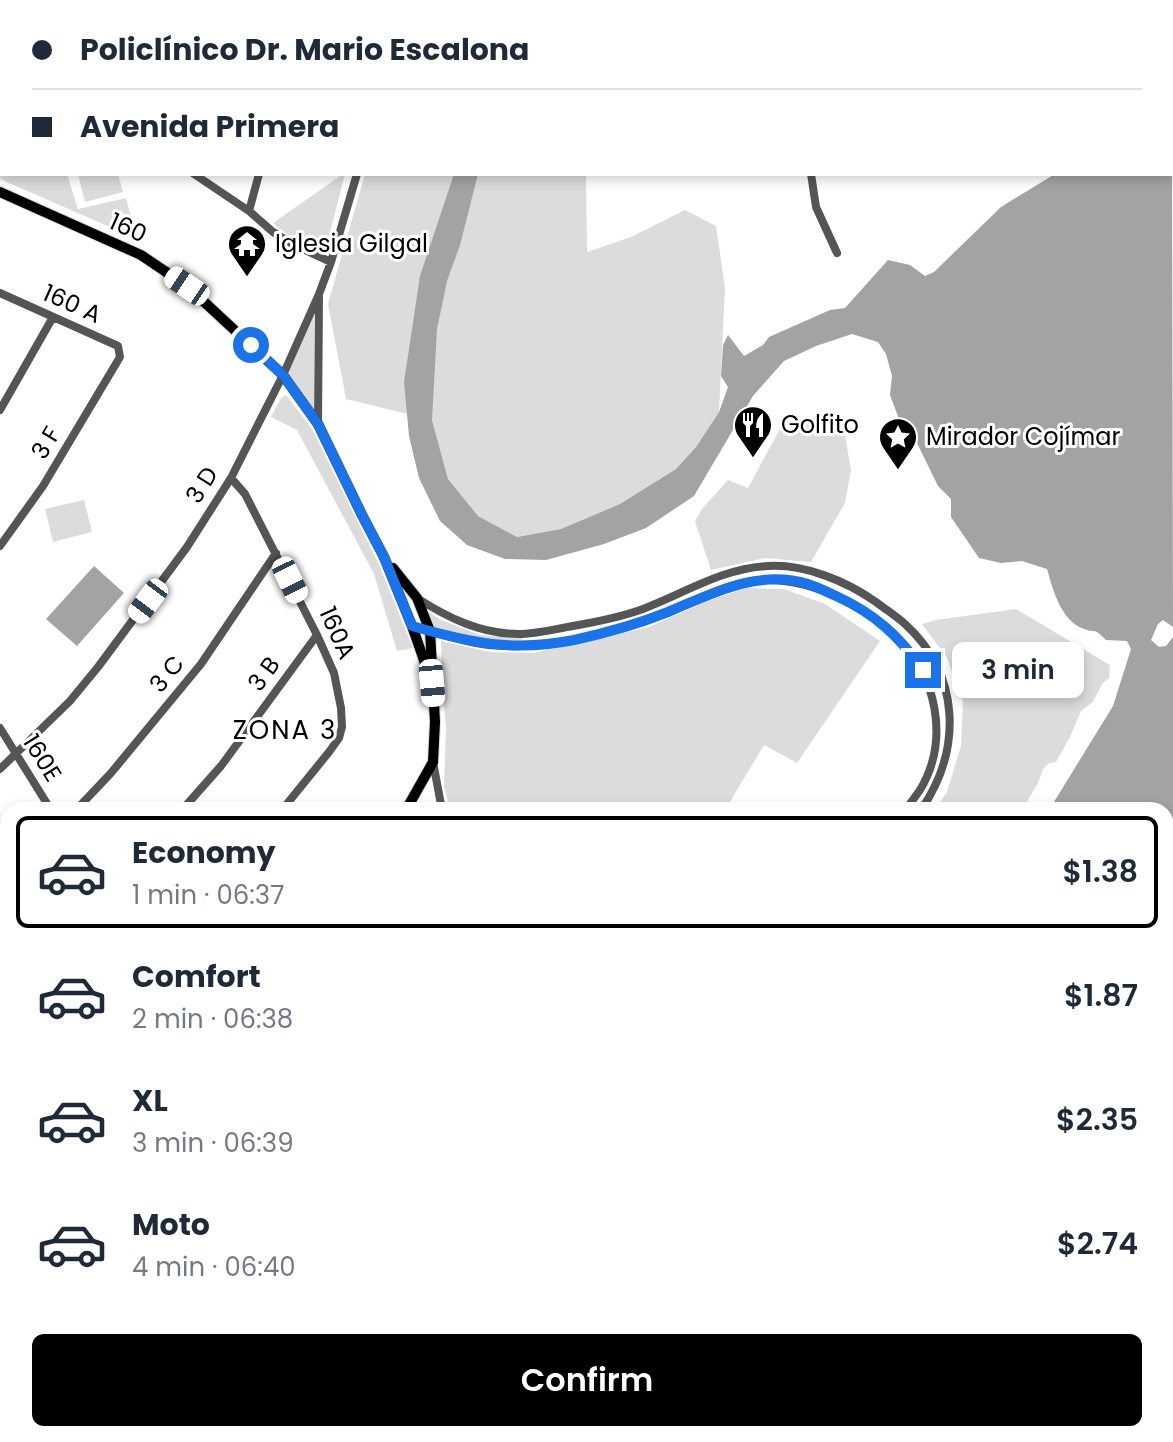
<!DOCTYPE html>
<meta charset="utf-8">
<style>
body{margin:0;font-family:Poppins,sans-serif;background:#f2f2f3;color:#1f2937;height:100vh;display:flex;flex-direction:column;font-size:30px;white-space:nowrap}
*{box-sizing:border-box;margin:0}
p{font-size:26px;color:#747a83}
.icon{flex:none;width:44px;height:44px;fill:none;stroke:currentColor;stroke-width:2;stroke-linecap:round;stroke-linejoin:round}
.map{position:relative;flex:1;overflow:hidden}
.panel{position:absolute;left:0px;top:802px;width:1174px;height:640px;display:flex;flex-direction:column;background:#fff;border-radius:24px 24px 0 0;box-shadow:0 4px 12px #0003}
.panel>*{flex:none}
.hud{position:absolute;left:0px;top:0px;width:1174px;height:176px;box-shadow:0 4px 12px #0003;display:grid;align-content:center;height:176px;padding:0 32px;background:#fff}
.end{position:absolute;width:36px;height:36px;margin:-18px;border:10px solid #1a73e8;background:#fff;box-shadow:0 0 0 4px #fff}
.from{border-radius:50%}
.bubble{position:absolute;height:56px;border-radius:12px;background:#fff;box-shadow:0 4px 12px #0003;font-size:26px;font-weight:600;line-height:56px;text-align:center}
.car{position:absolute;width:24px;height:48px;margin:-24px -12px;border-radius:10px;box-shadow:0 0 6px 2px #0007;background:linear-gradient(#fff 24%,#345 0 40%,#fff 0 76%,#345 0 86%,#fff 0)}
.hud b{display:flex;align-items:center;gap:28px;height:76px;font-size:30px}
.hud b+b{border-top:2px solid #e0e1e3}
.hud i{width:20px;height:20px;background:#1f2937}
ul{padding:14px 0 0;list-style:none}
li{display:flex;align-items:center;gap:24px;height:112px;margin:0 16px 12px;padding:0 16px;border:4px solid transparent;border-radius:12px}
li div{flex:1}
li b{display:block;font-size:30px}
li em{font-style:normal;font-weight:600}
li.on{border-color:#000}
li>.icon{width:72px;height:72px;stroke-width:1.5}
.button{display:flex;gap:16px;margin-top:auto;padding:16px 32px}
.button a{flex:1;height:92px;border-radius:12px;background:#000;color:#fff;font-size:32px;font-weight:600;line-height:92px;text-align:center}
.map>svg:first-child{display:block}
.green{fill:#dcdcdc}
.water{fill:#a3a3a3}
.lines{fill:none;stroke-linecap:round;stroke-linejoin:round}
.major-casing{stroke:#dbdbdb;stroke-width:12}
.minor{stroke:#555;stroke-width:8}
.major{stroke:#000;stroke-width:10}
.route{stroke:#1a73e8;stroke-width:10}
.labels{text-anchor:middle;stroke-width:6;stroke-linejoin:round;paint-order:stroke}
.street-label{font-size:24px;fill:#000;stroke:#fff}
.poi-label{font-size:24px;fill:#000;stroke:#fff;text-anchor:start}
.neighbourhood-label{font-size:26px;letter-spacing:2px;fill:#000;stroke:#fff}
</style>
<div class="map">
<svg width="1173" height="1442" viewBox="0 0 1173 1442">
<rect width="100%" height="100%" fill="#fff"/>
<path class="green" d="M413,0H631L630,2H413Z
M0,152H2V174H67L78,209L126,198L137,239L0,179Z
M78,174H118L123,192L85,202Z
M343,174H345L325,252L291,237L273,223Z
M365,174H586L587,252L631,237L685,210L716,226L725,288L719,412L696,447L676,469L620,504L561,529L517,537L478,516L448,479L432,420L346,399L328,304Z
M314,313V409L287,372Z
M286,395L312,429L380,567L413,648L397,651L374,574L297,430L271,417L281,398Z
M817,422L843,424L851,470L845,503L811,562L765,558L711,570L695,521L702,509L728,480L748,488L782,425Z
M84,500L92,532L53,542L45,509Z
M746,588L784,589L825,604L880,641L797,763L764,745L725,810H450L444,786L446,728L442,684L441,641L490,652L534,653L649,627L705,602Z
M1016,609L1110,665L1109,678L1102,684L1093,702L1081,711L1070,737L1056,762L1049,763L1043,769L1038,783L1022,810H935L947,792L961,746L963,702L947,658L922,624L936,620Z
M425,610L441,620L480,635L522,638V643L479,639L434,627Z
M384,1434H496L486,1442H373Z"/>
<path class="water" d="M1172,157L1173,627L1163,620L1158,624L1151,640L1159,647L1166,646L1173,637V1442H573L571,1434H1166V810H1049L1113,706L1131,649L1127,641L1106,640C1093,627 1099,634 1084,629C1061,621 1053,590 1047,569L1022,561L1001,563L979,558L951,517V499L938,486L917,443L905,435L890,395L892,376L886,354L878,342L852,334L816,346L784,361L753,396L694,496L646,528L604,544L546,560L505,559L467,545L440,521L419,478L409,436L404,382L420,276L454,174H478L460,245L447,281L437,329L432,420L448,479L478,516L517,537L561,529L620,504L676,469L696,447L719,412L728,387L721,376L723,345L728,335L744,356L763,345L769,337L830,310L845,308L888,260L910,265L925,276L934,272L1001,207L1055,174H1172Z
M94,566L124,593L77,646L46,619Z"/>
<g class="lines">
<g class="major-casing">
<path id="major" d="M1161,0L1162,2
M1172,25L1173,28
M0,192L141,255L187,286L283,375L318,424L362,515L384,557L412,626L432,683
M393,568L417,598L430,631L435,722L433,762L406,810
M0,907L8,920
M0,1149L8,1146"/>
</g>
<path class="minor" d="M65,2V0
M146,2V0
M226,2L227,0
M306,2L307,0
M405,2V0
M1068,2L1072,0
M194,174L249,211L273,232L294,245L331,262
M811,174L816,207L837,253
M249,211L259,174
M0,293L118,346L120,357L43,486L0,546
M0,410L53,317
M318,423L319,297
M231,478L245,494L317,635L334,673L341,708L342,727L339,738L329,752L282,810
M417,598C448,618 481,634 519,634C536,634 555,629 573,626C596,622 621,617 643,609C685,593 723,568 768,566C805,564 846,581 876,602C885,609 896,616 905,624C961,675 962,750 921,810
M412,626C437,633 463,642 489,645C549,651 611,634 667,612C698,600 729,581 764,580C802,579 835,593 866,613C876,620 887,626 895,635C937,675 950,740 920,790C915,797 910,804 905,810
M0,728L51,810
M433,762L442,810
M0,769L70,701L98,667L187,547L231,478L283,375L319,294L331,262L357,174
M76,810L111,773L201,664L276,553
M182,810L221,766L317,635
M0,1246L8,1243
M0,1408L8,1406
M134,1442L153,1434
M327,1442L339,1434
M352,1442L363,1434"/>
<use href="#major" class="major"/>
</g>
<g class="lines">
<path class="route" d="M251,345L283,375L318,424L362,515L384,557L412,626C471,643 513,652 574,640C606,633 638,624 668,612C713,593 758,569 808,584C818,587 827,592 836,596C874,613 899,636 923,670"/>
</g>
<defs>
<g id="temple-pin" transform="scale(2)"><path d="M0 17L-7.5 6A9.5 9.5 0 1 1 7.5 6Z" fill="#000" stroke="#fff"/><path d="M0-6L5-2H3V0L6.5 2.5H4V6H1.5V3h-3V6H-4V2.5H-6.5L-3 0V-2H-5Z" fill="#fff"/></g>
<g id="restaurant-pin" transform="scale(2)"><path d="M0 17L-7.5 6A9.5 9.5 0 1 1 7.5 6Z" fill="#000" stroke="#fff"/><path d="M-5-6h1v4h1v-4h1v4h1v-4h1v5L-1.5 .5V6h-2V.5L-5-1ZM5-6V6H3V1.5H1.5Q1.5-4 5-6Z" fill="#fff"/></g>
<g id="sight-pin" transform="scale(2)"><path d="M0 17L-7.5 6A9.5 9.5 0 1 1 7.5 6Z" fill="#000" stroke="#fff"/><path d="M0-6L1.8-2.2L6-1.7L2.9 1.2L3.7 5.4L0 3.3L-3.7 5.4L-2.9 1.2L-6-1.7L-1.8-2.2Z" fill="#fff"/></g>
</defs>
<g fill-rule="evenodd">
<use href="#temple-pin" x="247" y="244"/>
<use href="#restaurant-pin" x="753" y="425"/>
<use href="#sight-pin" x="898" y="437"/>
</g>
<g class="labels">
<g class="street-label">
<text transform="translate(128 228) rotate(24)" y="8">160</text>
<text transform="translate(72 304) rotate(24)" y="8">160 A</text>
<text transform="translate(46 443) rotate(-59)" y="8">3 F</text>
<text transform="translate(202 485) rotate(-58)" y="8">3 D</text>
<text transform="translate(337 633) rotate(66)" y="8">160A</text>
<text transform="translate(167 674) rotate(-51)" y="8">3 C</text>
<text transform="translate(264 674) rotate(-54)" y="8">3 B</text>
<text transform="translate(42 758) rotate(58)" y="8">160E</text>
</g>
<g class="poi-label">
<text x="275" y="252">Iglesia Gilgal</text>
<text x="781" y="433">Golfito</text>
<text x="926" y="445">Mirador Cojímar</text>
</g>
<g class="neighbourhood-label">
<text x="285" y="739">ZONA 3</text>
</g>
</g>
</svg>
<i class="end from" style="left:251px;top:345px"></i>
<i class="end" style="left:923px;top:670px"></i>
<div class="bubble" style="left:952px;top:642px;width:132px">3 min</div>
<i class="car" style="left:187px;top:286px;rotate:304deg"></i>
<i class="car" style="left:290px;top:580px;rotate:154deg"></i>
<i class="car" style="left:148px;top:601px;rotate:217deg"></i>
<i class="car" style="left:432px;top:683px;rotate:175deg"></i>
<div class="hud">
<b><i class="from"></i>Policlínico Dr. Mario Escalona</b>
<b><i></i>Avenida Primera</b>
</div>
<section class="panel">
<ul>
<li class="on"><svg class="icon" aria-label="car" viewBox="0 0 24 24"><path d="M5 17H2v-5l4-1 3-4h7l3 4 3 1v5h-3M9 17h6M6 11h13"/><circle cx="7" cy="17" r="2"/><circle cx="17" cy="17" r="2"/></svg><div><b>Economy</b><p>1 min · 06:37</p></div><em>$1.38</em></li>
<li><svg class="icon" aria-label="car" viewBox="0 0 24 24"><path d="M5 17H2v-5l4-1 3-4h7l3 4 3 1v5h-3M9 17h6M6 11h13"/><circle cx="7" cy="17" r="2"/><circle cx="17" cy="17" r="2"/></svg><div><b>Comfort</b><p>2 min · 06:38</p></div><em>$1.87</em></li>
<li><svg class="icon" aria-label="car" viewBox="0 0 24 24"><path d="M5 17H2v-5l4-1 3-4h7l3 4 3 1v5h-3M9 17h6M6 11h13"/><circle cx="7" cy="17" r="2"/><circle cx="17" cy="17" r="2"/></svg><div><b>XL</b><p>3 min · 06:39</p></div><em>$2.35</em></li>
<li><svg class="icon" aria-label="car" viewBox="0 0 24 24"><path d="M5 17H2v-5l4-1 3-4h7l3 4 3 1v5h-3M9 17h6M6 11h13"/><circle cx="7" cy="17" r="2"/><circle cx="17" cy="17" r="2"/></svg><div><b>Moto</b><p>4 min · 06:40</p></div><em>$2.74</em></li>
</ul>
<div class="button"><a>Confirm</a></div>
</section>
</div>
